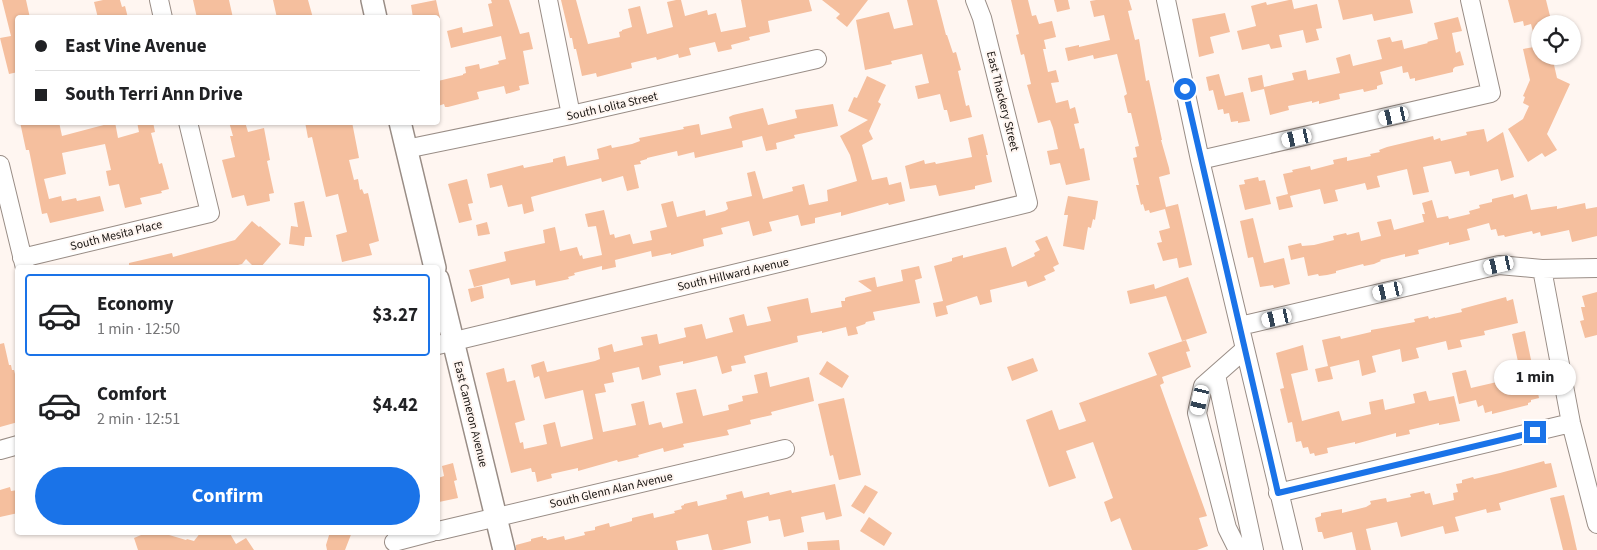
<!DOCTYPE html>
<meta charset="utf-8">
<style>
body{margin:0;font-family:"Source Sans 3",sans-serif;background:#f6f6f6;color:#202124;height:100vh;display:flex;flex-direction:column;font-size:19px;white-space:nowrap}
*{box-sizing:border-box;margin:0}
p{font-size:16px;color:#757577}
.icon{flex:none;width:28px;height:28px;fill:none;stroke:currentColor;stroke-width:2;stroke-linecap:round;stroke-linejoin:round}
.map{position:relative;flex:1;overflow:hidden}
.details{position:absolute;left:15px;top:265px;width:425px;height:270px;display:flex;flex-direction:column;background:#fff;border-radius:5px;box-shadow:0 1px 4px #0004}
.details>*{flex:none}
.banner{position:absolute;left:15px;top:15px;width:425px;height:110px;border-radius:5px;box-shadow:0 1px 4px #0004;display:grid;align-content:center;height:110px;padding:0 20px;background:#fff}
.fabs{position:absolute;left:1531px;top:15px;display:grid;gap:10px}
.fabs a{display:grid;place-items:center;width:50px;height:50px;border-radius:50%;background:#fff;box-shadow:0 1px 4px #0004;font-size:25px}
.end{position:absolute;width:22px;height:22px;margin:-11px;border:6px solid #1a73e8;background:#fff;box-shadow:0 0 0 2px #fff}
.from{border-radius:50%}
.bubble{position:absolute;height:35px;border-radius:18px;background:#fff;box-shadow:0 1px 4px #0004;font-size:16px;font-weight:700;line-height:35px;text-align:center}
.car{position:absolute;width:15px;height:30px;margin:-15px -8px;border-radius:6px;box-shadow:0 0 4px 1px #0007;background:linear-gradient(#fff 24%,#345 0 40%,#fff 0 76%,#345 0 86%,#fff 0)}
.banner b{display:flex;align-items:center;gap:18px;height:48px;font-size:19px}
.banner b+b{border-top:1px solid #e0e0e0}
.banner i{width:12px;height:12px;background:#202124}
ul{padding:9px 0 0;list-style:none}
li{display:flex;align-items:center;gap:15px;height:82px;margin:0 10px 8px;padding:0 10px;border:2px solid transparent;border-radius:5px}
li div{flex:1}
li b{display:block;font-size:19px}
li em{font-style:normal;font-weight:700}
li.selected{border-color:#1a73e8}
li>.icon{width:45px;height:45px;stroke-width:1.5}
.cta{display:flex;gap:10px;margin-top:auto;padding:10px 20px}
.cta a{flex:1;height:58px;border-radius:30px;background:#1a73e8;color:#fff;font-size:20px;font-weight:700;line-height:58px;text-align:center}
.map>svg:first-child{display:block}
.building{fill:#f5bf9e}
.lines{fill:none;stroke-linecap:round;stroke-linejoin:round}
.minor-casing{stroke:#998d86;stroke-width:20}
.major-casing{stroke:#998d86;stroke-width:24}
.minor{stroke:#fff;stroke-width:18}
.major{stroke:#fff;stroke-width:21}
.route{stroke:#1a73e8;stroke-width:6}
.labels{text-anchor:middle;stroke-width:4;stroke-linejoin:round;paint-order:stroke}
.street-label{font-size:12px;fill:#171310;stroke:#fff6f1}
</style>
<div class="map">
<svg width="1597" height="550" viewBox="0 0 1597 550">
<rect width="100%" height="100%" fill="#fff6f1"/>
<path class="building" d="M2,0H26L30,18H18L17,49H15L18,59V72L9,74L0,38L11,36Z
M103,0H120L122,7L125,6L128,18H98L94,2Z
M193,0H229L233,18H197Z
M273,0H308L313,18H277Z
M436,0L440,18H413L411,5Z
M491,0H509L520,34L529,32L533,49L523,51L529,84L519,86L520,90L506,94L504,86L477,92L479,99L448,107H445L444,104L438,106V81L463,75V74L466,73L465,67L479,64L480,69L499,64L498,61L506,59L501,36L451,48L447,31L462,27L463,33L493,26L488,4L492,3Z
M561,0H576L588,44L620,37L619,32L622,31V30L632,27L628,9L640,6L647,34L673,27L667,2L676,0H681L685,16L707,10L708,15L716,13L721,32L746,27L741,0H809L812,11L768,21L770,32L749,37L750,40L731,45L732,49L718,52L715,42L689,48L691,55L679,58L678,54L657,60L656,57L631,63L632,68L597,77L596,73L582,76L576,49H574L572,38H570Z
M822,0H868L847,27L836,18L840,14Z
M907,0H937L946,35H947L953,53L956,52L961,70L958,71L966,106L969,105L972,117L950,122L947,110H944L940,94L918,99L915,86L929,83L922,54L891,61L892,64L865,70L856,20L889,12L894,29L913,25Z
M1011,0H1028L1032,16L1036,15L1039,24L1052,21L1056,37L1044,40L1046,49H1043L1048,72L1056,70L1059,82L1051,83L1056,103L1068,100L1070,109L1075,107L1079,123L1074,124L1080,149L1084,148L1090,180L1066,185L1060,163L1050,165L1047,151L1058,149L1053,128L1050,120L1038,123L1027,85L1031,84L1024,54L1021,55L1016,35L1019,34Z
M1054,0H1068L1070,9L1057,12Z
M1096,0H1129L1132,10L1128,11L1135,40L1139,39L1146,81L1149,80L1162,140H1161L1169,168L1170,174L1159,177L1166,207L1178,204L1192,265L1179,268L1177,258L1163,261L1157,243L1162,242L1159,231L1170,228L1165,209L1150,213L1149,210L1145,211L1143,204L1141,205L1136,185H1139L1133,158L1137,157L1135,147L1139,146L1131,113H1128L1124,96L1127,94L1117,54L1094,59L1093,55L1068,61L1065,48L1079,45V47L1110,40L1104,15L1094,17L1090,1Z
M1289,0H1292L1294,9L1317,4L1322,28L1316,29L1319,40L1306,43L1303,30L1279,35L1282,47L1271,49L1269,44L1242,50L1237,31L1256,26L1251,6L1266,2L1267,5Z
M1338,0H1410L1413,13L1374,21L1372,14L1343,20Z
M1508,0H1546L1552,24H1540V43L1536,44L1531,24L1524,26L1523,21L1514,23Z
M1225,13L1230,32L1210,37L1214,53L1199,57L1192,19Z
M1458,17L1462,31L1452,33L1456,53L1460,51L1464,65L1455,67L1453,69V72L1415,81V78L1410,79L1408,72L1403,73L1402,66L1380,72L1383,84L1377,86V89L1364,92L1363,89L1339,94L1340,99L1319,104V101L1312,103V101L1288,106L1289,110L1270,115L1264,89L1251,92L1248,78L1262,75L1264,87L1294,80L1292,73L1306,70L1308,80L1340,73L1336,58L1350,54L1353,66L1382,59L1377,40L1390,37L1392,42L1402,40L1404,49L1428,43L1427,42L1438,39L1434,23Z
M1540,46V56H1552L1557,78L1570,84L1547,134L1557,150L1545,157L1542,153L1528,162L1508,129L1523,119L1529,106L1523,103L1525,97L1523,96L1530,80L1523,49Z
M1219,74L1225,96L1243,92L1250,121L1238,123V121L1231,122L1229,113L1224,114L1223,109L1218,110L1213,90L1209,91L1206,77Z
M867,76L886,85L878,102L881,104L869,131L873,139L862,145L872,180L887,177L889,185L901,182L905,201L889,205L888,203L841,216V212L815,218V223L801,226L798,215L769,222L772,231L753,236L749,221L721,228L723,234L703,239L704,246L671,255V253L652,257L651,251L615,260L616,267L602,270V266L574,273L575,275L568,277L569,279L536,286L535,280L511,285L509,278L474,287L469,270L506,261L504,252L545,243L543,230L555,227L560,251L577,247L580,256L582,255L583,259L602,255L596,226L588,227L585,214L604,210L610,235L614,234L615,238L630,234L633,244L652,240L650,231L667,227L661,204L673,201L677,217L705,210L706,216L725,211L728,209L726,202L752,196L747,173L755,171L763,199L793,191L792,187L804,184L809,205L828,201L827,190L857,181L850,155L840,136L868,120L848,111L854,97L857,98Z
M833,104L838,126L794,135L795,138L776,143L777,149L766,151L762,136L742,141L743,147L695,158L694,152L678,156L677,151L647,158V159L640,161L641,164L634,165L639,188L627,191L623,176L602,182L601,178L531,197L534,211L524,214L522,204L508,207L502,185L490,188L487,174L523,165L524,168L553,162V159L565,156L567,166L599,159L597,149L611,145L612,148L632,144L640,141L639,138L684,129L683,127L699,124L701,135L732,128L729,117L733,115L763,108L768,125L797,118L795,110Z
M20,122H59L62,136L115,122L118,138L139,132L137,122H153L155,132L151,133L159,164L162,163L169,189L161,191L162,193L140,198L142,204L125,208L119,184L109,186L106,171L111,170L105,144L62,153L66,174L44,179L49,199L61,196L62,201L76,198L77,201L100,196L104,211L50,223L47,213L42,214L29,150H26Z
M229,122H245L248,132L264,128L270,160L267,161L274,193L269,194L270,201L247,206L244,195L232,198L222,160L235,157L230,136H233Z
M305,122H352L359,158L349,160L354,180L358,179L360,190L362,189L364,194L368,193L379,241L369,244L372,255L342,262L336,235L347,232L338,194L326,197L312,137L308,138Z
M1484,129L1487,142L1503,132L1514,177L1501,181L1498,169L1470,176L1469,171L1455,174L1451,161L1423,167L1429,192L1413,195L1407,169L1377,176L1380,187L1367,190L1365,183L1335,190L1338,201L1324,204L1320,189L1290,196L1293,207L1279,210L1276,197L1288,194L1283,174L1293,172L1292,170L1310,166L1311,170L1334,164L1333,160L1347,157V161L1371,156L1370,154L1380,152L1379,150L1387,147L1433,136L1434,140L1440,138L1441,141L1467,135L1466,132Z
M983,134L988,155H986L992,182L975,186V189L939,196L936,185L910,189L905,166L924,160L925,164L935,162L936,164L972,157L968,138Z
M1258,177L1259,181L1265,180L1271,204L1245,210L1239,185L1245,184L1244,180Z
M467,179L473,203L468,204L472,220L459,223L448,184Z
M1513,194L1514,198L1527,194L1531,210L1557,206V209L1585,203L1586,209L1597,207V236L1572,242L1569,230L1541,236L1540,232L1533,234L1532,231L1505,237L1504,235L1498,236L1496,229L1491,230L1489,223L1467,229L1470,240L1449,245V242L1418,250L1419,254L1405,257V254L1380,260L1381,261L1374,264L1364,266L1363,264L1336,271V273L1327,275L1319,276L1318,274L1308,276L1304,257L1291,260L1288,246L1301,243L1302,246L1314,245L1334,240L1333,236L1346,233L1347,235L1359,232L1361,241L1381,236L1377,222L1391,219L1394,230L1424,222L1422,214H1425L1422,203L1432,200L1437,218L1448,216L1449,219L1470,214L1469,211L1480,208L1479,205L1492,202V199Z
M1068,196L1098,201L1095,220L1093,219L1091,228L1088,227L1084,250L1063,246L1068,215H1064Z
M304,201L312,237H305L304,246L289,244L291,226L298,227L294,203Z
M1253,218L1264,263L1284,258L1290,284L1274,288L1273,285L1260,287L1253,257L1248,258L1240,221Z
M252,221L259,227L260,226L281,244L260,268H255L246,259L242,264L226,268H129V263L172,253L173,257L235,240Z
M487,222L490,234L478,236L476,225Z
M1047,236L1059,264L1053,267L1055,271L1044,276L1046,280L1028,287L1026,281L990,290L992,302L980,305L977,296L946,306L948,314L936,317L933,303L943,301L934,266L952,261V258L963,255V258L1006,247L1012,267L1035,256L1034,253L1040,250L1035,241Z
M919,266L922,278L915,280L920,303L873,312L875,320L866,322L865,324L856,327L858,334L848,336L846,327L822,333V331L797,336L798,342L744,356L746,363L731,366L732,371L722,374L717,356L683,364V361L659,366L661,375L642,380L639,367L612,373L614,382L604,384L606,392L595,394L603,432L636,425L631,404L644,401L649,425L661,422L663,428L683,423L676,393L696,389L703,416L729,410L728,405L743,401L742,396L758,393L754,375L767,372L770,387L809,377L814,401L771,412L772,415L750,420L751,424L727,430L729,435L683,444L684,447L664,452L663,448L638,455L639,457L618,462L617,460L578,471V468L551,474L552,478L537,482L535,472H532L531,468L511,473L486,373L504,368L507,382L515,380L525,420L515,423L520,443L523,442L524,449L547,444L543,425L555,422L561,447L593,439L583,390L545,399L539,376L534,378L531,365L544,361L547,372L595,361L600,359L598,348L612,344L614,352L643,345L641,337L657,334L659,344L686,337L684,328L702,324L706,339L733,332L729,318L744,314L747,326L771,321L767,307L808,298L811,313L842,307L841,301H845V298L847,297L872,291L858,281L875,277L877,287L903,281L901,270Z
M1188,277L1207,333L1182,341L1166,296L1130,304L1127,291L1154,284L1155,289Z
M482,286L484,298L471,302L468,289Z
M1597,292V335L1585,338L1580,321L1584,320L1581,307H1585L1582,296Z
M1506,297L1507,301L1513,299L1518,323L1484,331L1485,335L1460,340L1462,347L1448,350L1446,341L1416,348L1419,358L1402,362L1400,349L1372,356L1376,372L1362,376L1359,360L1330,367L1333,379L1318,382L1315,369L1328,366L1322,340L1340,336L1341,339L1371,332V330L1415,322L1414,319L1428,316L1429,319L1435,317V318L1462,312L1461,309Z
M1525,331L1539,398L1531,400V402L1528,403V405L1492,414V411L1485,413L1483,405L1478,407L1476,400L1459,404L1452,373L1466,370L1471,388L1497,382L1498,385L1522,380L1512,334Z
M1186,340L1190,351L1186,352L1191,367L1162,377L1164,383L1160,385L1207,516L1199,518L1208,546L1197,550H1132L1120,518L1111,522L1104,502L1113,498L1093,442L1066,451L1076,478L1049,487L1026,420L1052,410L1059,430L1086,421L1079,403L1157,375L1148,353Z
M4,343L9,365H11L12,370H14L18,386V422L0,427V344Z
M1303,345L1308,370L1291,374L1302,421L1339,411L1342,421L1371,414L1369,402L1383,399L1385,410L1415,403L1413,394L1426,391L1429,401L1454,396L1460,421L1439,425V423L1409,430L1410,434L1396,437V433L1355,444V442L1327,448L1328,453L1315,456L1314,453L1310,454L1308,447L1303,448L1301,441L1296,442L1292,422L1288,423L1280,389L1284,388L1276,353Z
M1033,358L1038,371L1012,381L1007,367Z
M827,361L849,376L842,388L819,374Z
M844,398L861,475L839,480L833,455L830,456L818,404Z
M1544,461L1545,464L1551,463L1557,487L1499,503L1501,510L1487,513L1486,509L1455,517L1459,531L1445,534L1443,526L1401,537L1397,522L1366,529L1371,550H1356L1352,532L1324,539L1322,532H1318L1315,518L1321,516V513L1342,509V513L1366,507L1371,504L1370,501L1386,498L1387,502L1411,497L1410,494L1424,491L1425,494L1430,493L1433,505L1454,500L1453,493L1458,492L1456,484L1462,483V480L1473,477L1474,479L1500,473Z
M453,463L457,480L454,481L458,498L439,502L438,478L444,476L442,466Z
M835,484L842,516L826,520L824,512L801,517L804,532L784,537L780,519L769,521L768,516L747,521L751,543L722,550H712L708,534L676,541L678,550H516V545L531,541V539L543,536V538H546L547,540L564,536L565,540L585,535L584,532L595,530V527L598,526L609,523L610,527L632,521V518L653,513L654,518L675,513L674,511L682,509L681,506L684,505V504L697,501L698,506L727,499L726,495L742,491L744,498L769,492L770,495L791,490L792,493Z
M865,485L878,492L864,514L851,506Z
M10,487L11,491L18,490V513L0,517V490Z
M1564,495L1570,519L1577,550H1563L1550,498Z
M869,517L892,533L884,546L860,531Z
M140,532H159L186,540L187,539L194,541L201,532H229L236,544L246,538L254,550H138L134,538L141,535Z
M330,532H352L345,550H327L326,545Z
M839,540L840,550H808L807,542Z"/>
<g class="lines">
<g class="minor-casing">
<path id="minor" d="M159,0L163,18
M548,0L571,115
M1166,0L1200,160L1293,550
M406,149L571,115L817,59
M1200,160L1491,93L1470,0
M0,165L25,268
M22,258L210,213L188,122
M1542,269L1571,423L1597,524
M1240,326L1499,265L1542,269L1597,268
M438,345L1028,203L982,18L975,0
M1216,375L1254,550
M0,450L18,445
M1278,493L1571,423
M438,531L785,449
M394,542L432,532
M1239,550L1237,548L1227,528L1197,413L1203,386L1245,349"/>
</g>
<g class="major-casing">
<path id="major" d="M372,0L376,18
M400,122L435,268
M438,279L504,550"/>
</g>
<use href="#minor" class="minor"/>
<use href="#major" class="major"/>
</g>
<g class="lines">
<path class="route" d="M1185,89L1278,493L1535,432"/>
</g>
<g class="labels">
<g class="street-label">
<text transform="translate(1003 101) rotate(76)" y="4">East Thackery Street</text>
<text transform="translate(612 106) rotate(-13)" y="4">South Lolita Street</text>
<text transform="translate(116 235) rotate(-14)" y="4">South Mesita Place</text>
<text transform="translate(733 274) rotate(-13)" y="4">South Hillward Avenue</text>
<text transform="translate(471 414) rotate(76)" y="4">East Cameron Avenue</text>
<text transform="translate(611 490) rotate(-13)" y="4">South Glenn Alan Avenue</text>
</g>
</g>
</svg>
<div class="fabs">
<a><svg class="icon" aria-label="locate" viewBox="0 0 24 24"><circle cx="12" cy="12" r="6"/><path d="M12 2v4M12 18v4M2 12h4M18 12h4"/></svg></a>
</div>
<i class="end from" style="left:1185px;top:89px"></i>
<i class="end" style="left:1535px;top:432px"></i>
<div class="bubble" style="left:1494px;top:360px;width:82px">1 min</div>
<i class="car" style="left:1394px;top:116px;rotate:257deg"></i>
<i class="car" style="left:1297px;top:138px;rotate:257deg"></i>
<i class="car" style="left:1499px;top:265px;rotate:257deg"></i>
<i class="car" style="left:1388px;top:291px;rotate:257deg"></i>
<i class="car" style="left:1277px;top:318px;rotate:257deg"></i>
<i class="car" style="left:1200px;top:400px;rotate:193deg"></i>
<div class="banner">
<b><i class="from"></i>East Vine Avenue</b>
<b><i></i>South Terri Ann Drive</b>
</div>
<section class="details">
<ul>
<li class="selected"><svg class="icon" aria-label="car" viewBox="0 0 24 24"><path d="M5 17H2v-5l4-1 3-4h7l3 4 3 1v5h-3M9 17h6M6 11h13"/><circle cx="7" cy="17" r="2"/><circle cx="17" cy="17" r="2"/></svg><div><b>Economy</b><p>1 min · 12:50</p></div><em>$3.27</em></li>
<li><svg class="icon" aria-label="car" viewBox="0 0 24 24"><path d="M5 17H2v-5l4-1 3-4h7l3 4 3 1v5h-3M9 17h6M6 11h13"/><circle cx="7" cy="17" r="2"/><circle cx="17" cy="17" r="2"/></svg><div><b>Comfort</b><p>2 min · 12:51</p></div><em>$4.42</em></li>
</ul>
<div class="cta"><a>Confirm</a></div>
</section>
</div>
